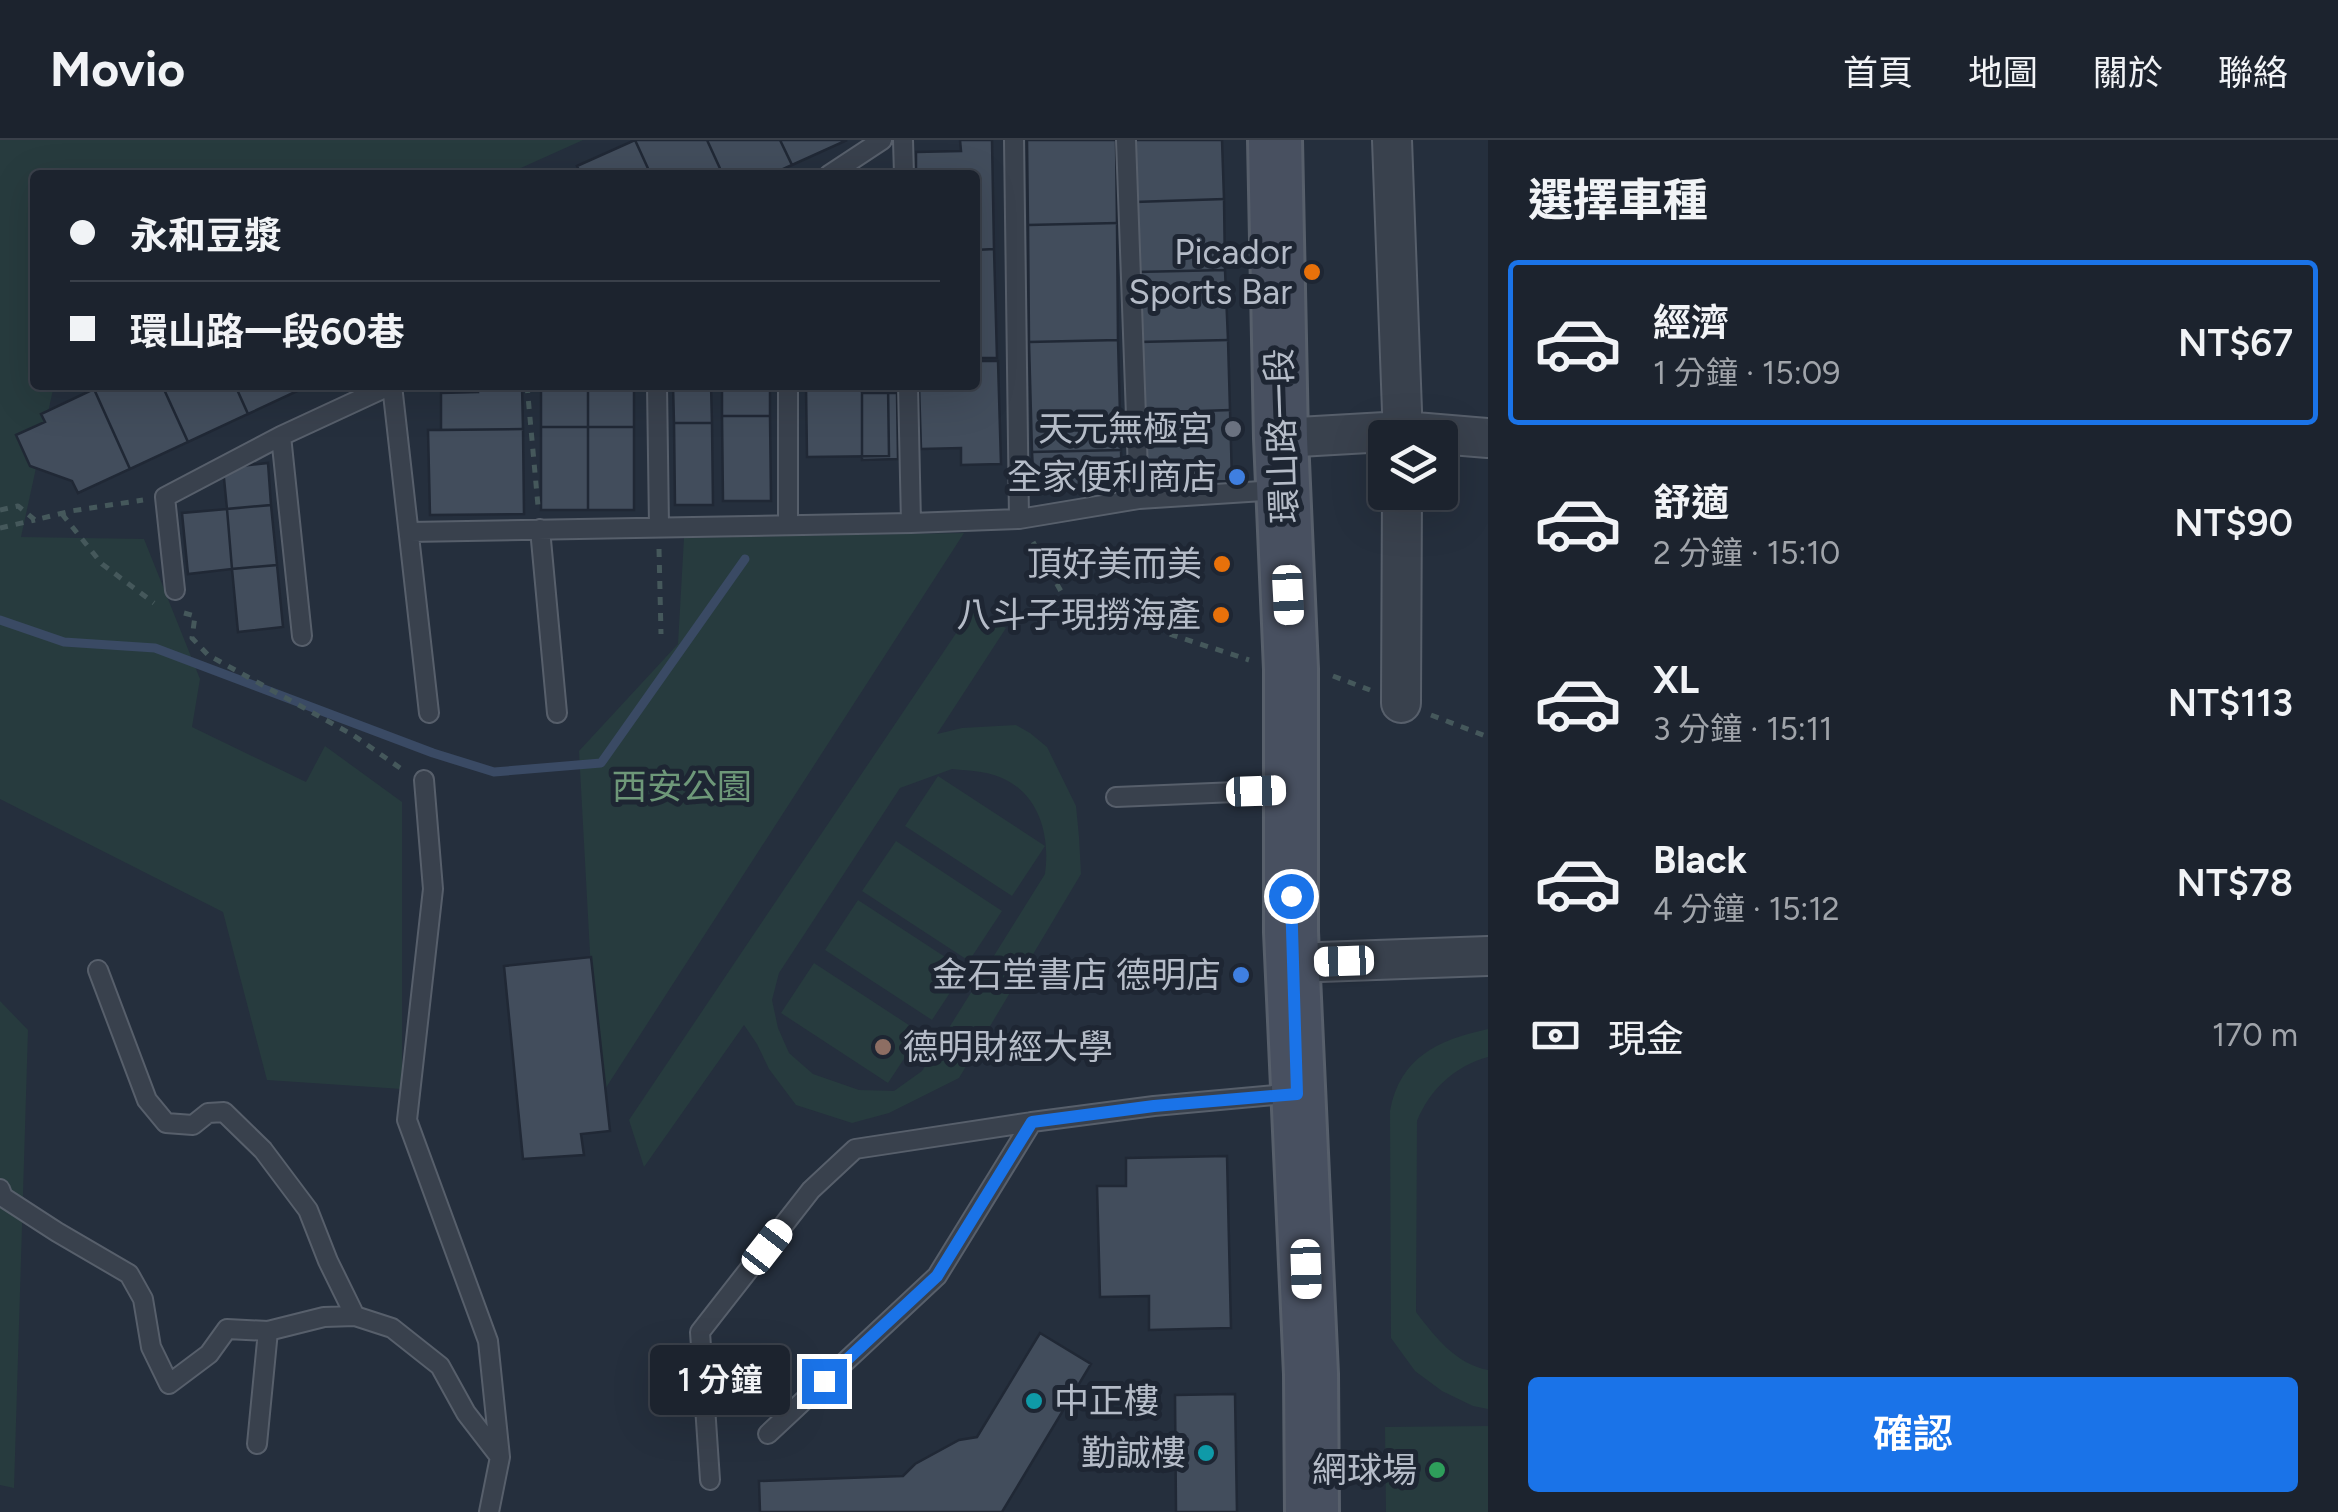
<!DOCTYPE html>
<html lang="zh-TW">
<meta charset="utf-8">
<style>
body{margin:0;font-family:Figtree,"Noto Sans TC",sans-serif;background:#252b36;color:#f1f3f6;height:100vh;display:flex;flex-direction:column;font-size:38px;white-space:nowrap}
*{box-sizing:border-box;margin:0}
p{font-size:32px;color:#a0a4aa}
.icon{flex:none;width:55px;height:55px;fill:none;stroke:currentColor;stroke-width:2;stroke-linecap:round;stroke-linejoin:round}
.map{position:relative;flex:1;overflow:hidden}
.side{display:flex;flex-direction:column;background:#1c232e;width:850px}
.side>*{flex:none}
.top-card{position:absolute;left:30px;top:30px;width:950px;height:220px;border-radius:10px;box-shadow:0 10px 40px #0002,0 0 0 2px #3a404a;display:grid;align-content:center;height:220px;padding:0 40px;background:#1c232e}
.tools{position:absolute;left:1368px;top:280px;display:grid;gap:20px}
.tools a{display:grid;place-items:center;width:90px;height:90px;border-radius:10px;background:#1c232e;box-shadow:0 10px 40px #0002,0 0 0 2px #3a404a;font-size:50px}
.end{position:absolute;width:45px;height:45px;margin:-22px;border:12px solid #1a73e8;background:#fff;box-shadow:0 0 0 5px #fff}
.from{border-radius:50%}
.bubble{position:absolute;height:70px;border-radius:10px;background:#1c232e;box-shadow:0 10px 40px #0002,0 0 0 2px #3a404a;font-size:32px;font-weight:600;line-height:70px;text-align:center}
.car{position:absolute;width:30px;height:60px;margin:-30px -15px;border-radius:12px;box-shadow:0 0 8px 2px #0007;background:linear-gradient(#fff 24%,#345 0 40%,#fff 0 76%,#345 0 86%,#fff 0)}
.top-card b{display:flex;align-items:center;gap:35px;height:95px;font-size:38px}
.top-card b+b{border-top:2px solid #3a404a}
.top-card i{width:25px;height:25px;background:#f1f3f6}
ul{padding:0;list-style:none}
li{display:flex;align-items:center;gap:30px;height:165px;margin:0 20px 15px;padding:0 20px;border:5px solid transparent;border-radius:10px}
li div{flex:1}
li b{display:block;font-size:38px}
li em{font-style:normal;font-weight:600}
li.current{border-color:#1a73e8}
li>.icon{width:90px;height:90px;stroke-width:1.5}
h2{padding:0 40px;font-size:45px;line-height:120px}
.pay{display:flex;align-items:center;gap:25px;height:110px;padding:0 40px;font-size:38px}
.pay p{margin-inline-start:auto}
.primary-button{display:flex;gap:20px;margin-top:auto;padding:20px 40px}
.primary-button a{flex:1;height:115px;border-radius:10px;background:#1a73e8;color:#fff;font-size:40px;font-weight:600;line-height:115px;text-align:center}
header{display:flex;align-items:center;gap:60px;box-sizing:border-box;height:140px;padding:0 50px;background:#1c232e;border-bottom:2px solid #3a404a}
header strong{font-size:48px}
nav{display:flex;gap:55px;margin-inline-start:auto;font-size:35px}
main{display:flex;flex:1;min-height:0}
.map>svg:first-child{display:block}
.green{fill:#273b3e;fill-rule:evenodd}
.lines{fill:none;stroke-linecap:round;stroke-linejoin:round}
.stream{stroke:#3a4a64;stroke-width:9}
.building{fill:#424d5c;stroke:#202835;stroke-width:2.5}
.lane-casing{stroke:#575f6b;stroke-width:22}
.street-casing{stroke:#575f6b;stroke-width:42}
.secondary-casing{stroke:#575f6b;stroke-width:58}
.path{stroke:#45585b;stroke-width:5;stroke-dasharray:8 8;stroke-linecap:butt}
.lane{stroke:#39414d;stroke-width:18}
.street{stroke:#39414d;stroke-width:38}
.secondary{stroke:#485060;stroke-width:52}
.route{stroke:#1a73e8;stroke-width:12}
.food-dot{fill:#e8710a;stroke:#1e2633;stroke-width:4}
.worship-dot{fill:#6b7280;stroke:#1e2633;stroke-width:4}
.shop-dot{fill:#3f7fe0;stroke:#1e2633;stroke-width:4}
.education-dot{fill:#8d6e63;stroke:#1e2633;stroke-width:4}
.culture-dot{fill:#0f9aa8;stroke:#1e2633;stroke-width:4}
.leisure-dot{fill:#2e9e5b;stroke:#1e2633;stroke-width:4}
.labels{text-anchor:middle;stroke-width:10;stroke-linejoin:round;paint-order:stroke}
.poi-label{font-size:35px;fill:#b5bcc8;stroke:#1e2633;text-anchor:end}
.street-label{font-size:35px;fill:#b5bcc8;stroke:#1e2633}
.park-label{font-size:35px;fill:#6e9879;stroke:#1e2633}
</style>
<header>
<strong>Movio</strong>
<nav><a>首頁</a><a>地圖</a><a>關於</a><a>聯絡</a></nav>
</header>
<main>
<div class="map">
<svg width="1488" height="1372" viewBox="0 0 1488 1372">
<rect width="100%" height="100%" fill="#252f3d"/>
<path class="green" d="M0,0H583L505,35H35V245H54L21,397L144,399L200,539L192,587L306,642L325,606L402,662V949L267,940L223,772L0,659Z
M964,393L598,960L579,611L678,504L684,398Z
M971,471L1006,488L937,594L962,588L1016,585L1030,593L1047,607L1076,666L1079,697L1081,734L959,938L889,973L852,983L796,965L769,929L757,904L744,885L644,1027L629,980ZM952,629C971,631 991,631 1008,641C1041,659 1050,699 1045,734L922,931L894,951L859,950L813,934L789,913L778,888L772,860L779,833L900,648Z
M938,636L1045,706L1012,756L905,686Z
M896,701L1002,771L969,821L862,751Z
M858,760L965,830L932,880L825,810Z
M814,823L921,893L888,943L781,873Z
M0,861L28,890L14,1348L0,1345Z
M1488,889V917C1455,926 1430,949 1417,981L1416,1172C1435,1197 1456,1224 1488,1230V1269L1473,1266L1442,1251L1415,1231L1391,1198L1390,971C1400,917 1438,900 1488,889Z
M1488,1286V1372H1386L1385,1287Z"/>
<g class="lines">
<path class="stream" d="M0,480L64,502L155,508L433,613L494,632L601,623L745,419"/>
</g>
<path class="building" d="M635,0L651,35H581L577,26Z
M635,0H707L723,35H651Z
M707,0H780L792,25L770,35H723Z
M780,0H847L792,25Z
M960,0H992L994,109L975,110V35H916V12L961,11Z
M1027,0H1116L1117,83L1028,85Z
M1133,0H1222L1224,59L1135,62Z
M1224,59L1225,130L1137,132L1135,62Z
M1117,83L1118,200L1029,202L1028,85Z
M994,109L997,218H975V110Z
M1225,130L1228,200L1139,202L1137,132Z
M1118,200L1121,310L1032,312L1029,202Z
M1228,200L1230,270L1141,273L1139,202Z
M975,221H998L1001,324L961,325V308L921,309L919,245H975Z
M102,245H162L188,302L130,329L94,249Z
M162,245H235L248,274L188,302Z
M235,245H307L308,246L248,274Z
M478,245H522L523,289L441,290V253L478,252Z
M541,245H588V287H541Z
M588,245H634V287H588Z
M673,245H711L712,283H674Z
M722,245H770V276H722Z
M806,245H888L889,316L807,317Z
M861,245H897V253H862Z
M94,249L130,329L78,353L72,341L30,326L16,295L45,282L41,274Z
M862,253H897L898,319L862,320Z
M1230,270L1232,341L1143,343L1141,273Z
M722,276H770L771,361H723Z
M674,283H712L713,365H675Z
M541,287H588V370H541Z
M588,287H634V370H588Z
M523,289L524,374L430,375L428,290Z
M1121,310L1122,348L1034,350L1032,312Z
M268,323L271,365L227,369L223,328Z
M271,365L277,425L232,429L227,369Z
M227,369L232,429L188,434L182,373Z
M277,425L283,487L238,492L232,429Z
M591,817L610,991L581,994L584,1015L523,1019L504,826Z
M1227,1016L1231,1188L1149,1190V1156L1100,1157L1097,1046H1126V1018Z
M1040,1193L1091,1224L1002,1372H760L759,1341L903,1336L915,1324L959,1300L977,1297Z
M1235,1254L1237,1372H1176L1175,1255Z"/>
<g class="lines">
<g class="lane-casing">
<path id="lane" d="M903,0L904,35
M1014,0L1019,379
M1126,0L1139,359
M829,35L882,0
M392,245L429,573
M657,245L659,386
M908,245L911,383
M281,296L302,496
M788,385V245
M540,389L557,573
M410,392L911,383L1019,379L1139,359L1278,350
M175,450L165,357L281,296L391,245
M1116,657L1286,650
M98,830L147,960L166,983L193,985L208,973L224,972L263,1010L308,1070L328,1121L355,1176
M0,1049L3,1057L57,1092L129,1134L143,1159L151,1207L169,1244L209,1214L227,1189L268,1191L324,1177L355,1176L392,1188L440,1226L466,1273L500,1317L488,1201L407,980L433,749L424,640
M768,1294L937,1136L1032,982L1154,966L1296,953
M257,1304L268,1191
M710,1340L700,1192L811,1050L855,1009L1032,982
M489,1372L500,1317"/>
</g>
<g class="street-casing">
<path id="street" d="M1392,0L1403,298
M1281,298L1403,291L1488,298
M1401,563L1402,352
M1292,823L1488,816"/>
</g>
<g class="secondary-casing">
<path id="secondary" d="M1275,0L1281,298L1291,529V792L1311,1234L1312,1372"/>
</g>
<path class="path" d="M527,245L538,366
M0,370L18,366L35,380L71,371L143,360
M62,374L102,424L154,463
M0,388L35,380
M1033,402L1066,460L1249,520
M659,409L661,494
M184,473L195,476L192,498L208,515L353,595L403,630
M1333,536L1370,550
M1431,575L1488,597"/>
<use href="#lane" class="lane"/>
<use href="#street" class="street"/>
<use href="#secondary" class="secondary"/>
</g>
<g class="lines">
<path class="route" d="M824,1241L937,1136L1032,982L1154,966L1297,954L1291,756"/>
</g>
<g class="food-dot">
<circle cx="1312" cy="132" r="10"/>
<circle cx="1222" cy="424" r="10"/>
<circle cx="1221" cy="475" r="10"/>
</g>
<circle class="worship-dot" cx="1233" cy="289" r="10"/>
<g class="shop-dot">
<circle cx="1237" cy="337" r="10"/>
<circle cx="1241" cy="835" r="10"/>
</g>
<circle class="education-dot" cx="883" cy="907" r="10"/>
<g class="culture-dot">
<circle cx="1034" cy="1261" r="10"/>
<circle cx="1206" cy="1313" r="10"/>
</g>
<circle class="leisure-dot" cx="1437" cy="1330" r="10"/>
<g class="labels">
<g class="poi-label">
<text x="1292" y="124">Picador<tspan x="1292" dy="40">Sports Bar</tspan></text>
<text x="1213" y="301">天元無極宮</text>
<text x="1217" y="349">全家便利商店</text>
<text x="1202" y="436">頂好美而美</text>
<text x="1201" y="487">八斗子現撈海產</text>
<text x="1221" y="847">金石堂書店 德明店</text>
<text x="903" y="919" text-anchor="start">德明財經大學</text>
<text x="1054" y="1273" text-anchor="start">中正樓</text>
<text x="1186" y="1325">勤誠樓</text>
<text x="1417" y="1342">網球場</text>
</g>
<g class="street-label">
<text transform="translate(1282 296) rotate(-92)" y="12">環山路一段</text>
</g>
<g class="park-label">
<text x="682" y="659">西安公園</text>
</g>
</g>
</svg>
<div class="tools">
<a><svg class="icon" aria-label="layers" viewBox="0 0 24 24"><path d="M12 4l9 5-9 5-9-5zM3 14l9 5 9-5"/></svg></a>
</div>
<i class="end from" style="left:1291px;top:756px"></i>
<i class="end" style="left:824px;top:1241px"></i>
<div class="bubble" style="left:650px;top:1205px;width:140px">1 分鐘</div>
<i class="car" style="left:1288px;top:455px;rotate:177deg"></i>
<i class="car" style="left:1256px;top:651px;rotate:88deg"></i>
<i class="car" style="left:1344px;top:821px;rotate:268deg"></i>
<i class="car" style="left:767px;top:1107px;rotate:38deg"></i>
<i class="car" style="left:1306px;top:1129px;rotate:178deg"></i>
<div class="top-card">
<b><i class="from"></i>永和豆漿</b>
<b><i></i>環山路一段60巷</b>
</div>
</div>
<section class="side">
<h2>選擇車種</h2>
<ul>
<li class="current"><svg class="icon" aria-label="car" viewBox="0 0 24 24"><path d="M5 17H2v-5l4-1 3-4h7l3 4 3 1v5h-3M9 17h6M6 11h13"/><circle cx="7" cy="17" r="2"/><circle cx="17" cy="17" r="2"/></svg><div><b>經濟</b><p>1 分鐘 · 15:09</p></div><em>NT$67</em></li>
<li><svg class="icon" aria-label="car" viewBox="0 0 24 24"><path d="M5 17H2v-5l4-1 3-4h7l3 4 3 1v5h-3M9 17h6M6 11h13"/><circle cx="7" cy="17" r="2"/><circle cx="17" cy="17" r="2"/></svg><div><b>舒適</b><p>2 分鐘 · 15:10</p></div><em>NT$90</em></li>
<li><svg class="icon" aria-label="car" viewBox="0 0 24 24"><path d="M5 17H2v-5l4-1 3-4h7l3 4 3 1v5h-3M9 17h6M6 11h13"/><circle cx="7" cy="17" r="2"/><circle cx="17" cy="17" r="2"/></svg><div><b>XL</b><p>3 分鐘 · 15:11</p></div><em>NT$113</em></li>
<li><svg class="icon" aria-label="car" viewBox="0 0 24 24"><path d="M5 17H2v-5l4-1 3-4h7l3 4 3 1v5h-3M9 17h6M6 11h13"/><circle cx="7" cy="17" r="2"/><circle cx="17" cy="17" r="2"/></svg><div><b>Black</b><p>4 分鐘 · 15:12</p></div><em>NT$78</em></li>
</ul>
<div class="pay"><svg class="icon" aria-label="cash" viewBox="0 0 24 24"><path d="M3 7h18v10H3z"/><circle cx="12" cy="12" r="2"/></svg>現金<p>170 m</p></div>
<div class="primary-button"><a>確認</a></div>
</section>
</main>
